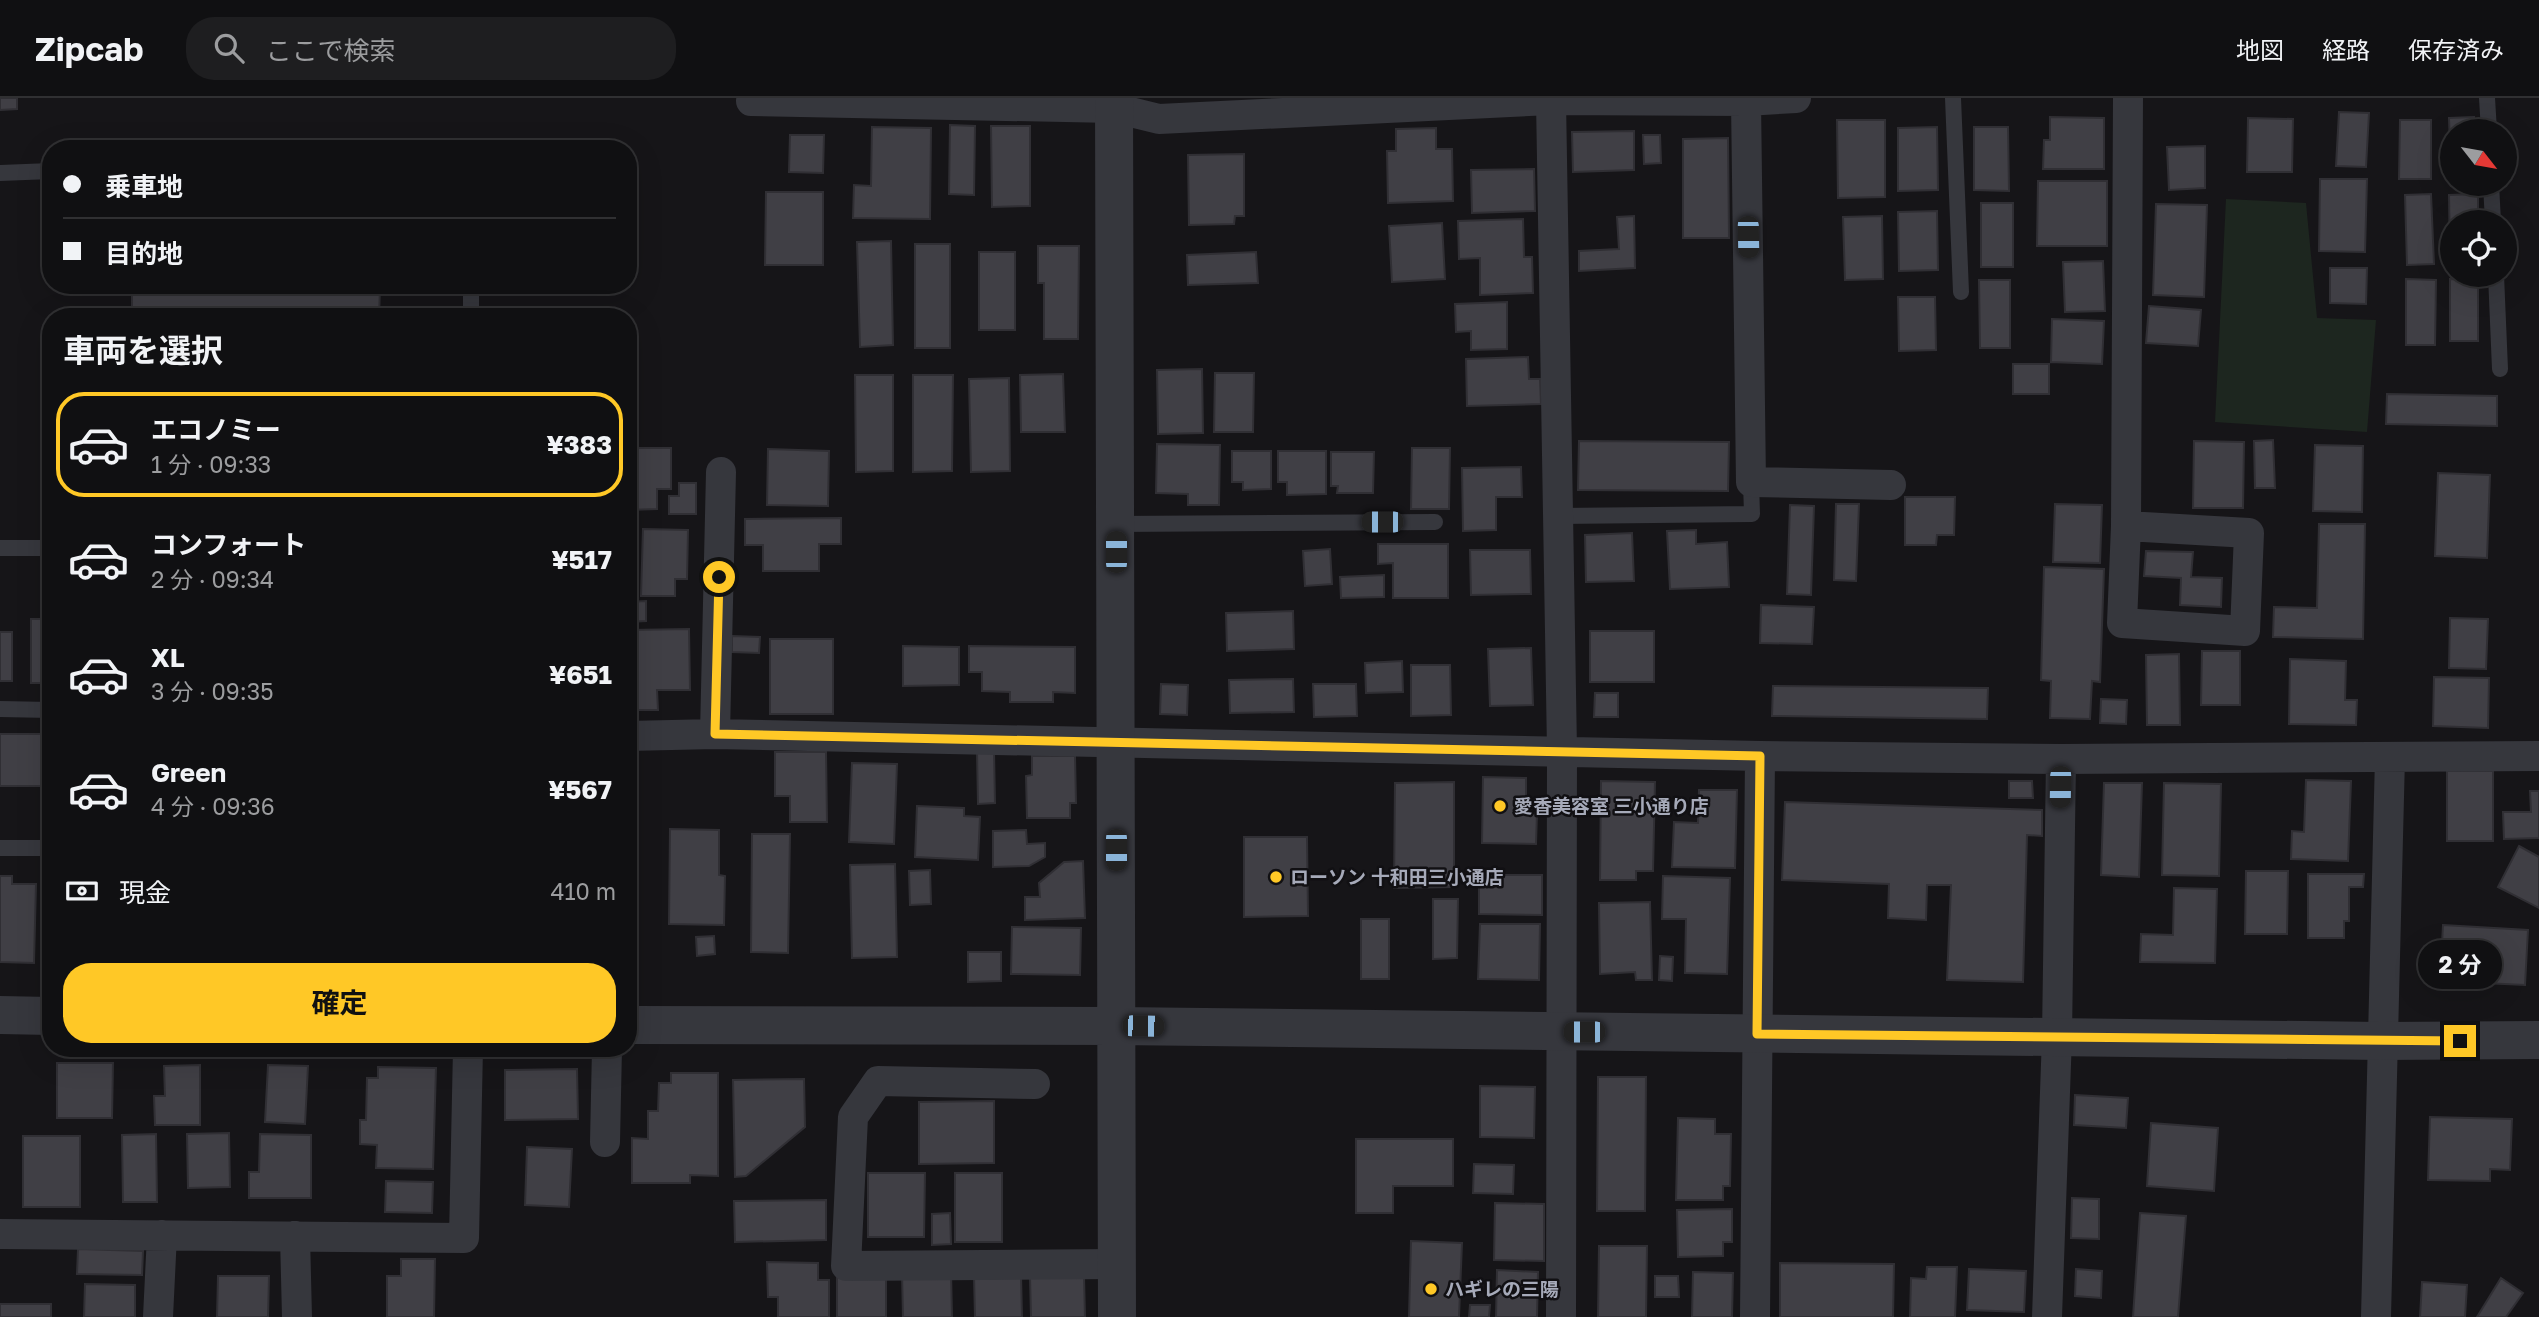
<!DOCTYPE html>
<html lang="ja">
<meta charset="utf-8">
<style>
body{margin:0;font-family:"Golos Text","Noto Sans JP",sans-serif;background:#1e1e20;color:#f1f3f6;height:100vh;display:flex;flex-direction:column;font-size:26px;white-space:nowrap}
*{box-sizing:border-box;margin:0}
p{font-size:23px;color:#9c9d9f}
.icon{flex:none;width:38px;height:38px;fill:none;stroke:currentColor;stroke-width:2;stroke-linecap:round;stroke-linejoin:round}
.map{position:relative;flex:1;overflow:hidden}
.sheet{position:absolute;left:42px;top:210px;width:595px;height:749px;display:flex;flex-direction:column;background:#101012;border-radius:28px;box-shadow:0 7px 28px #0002,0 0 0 2px #303032}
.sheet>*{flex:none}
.banner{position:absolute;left:42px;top:42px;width:595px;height:154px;border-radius:28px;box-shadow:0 7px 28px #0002,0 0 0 2px #303032;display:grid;align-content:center;height:154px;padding:0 21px;background:#101012}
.needle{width:46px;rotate:121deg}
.controls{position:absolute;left:2440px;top:21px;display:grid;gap:14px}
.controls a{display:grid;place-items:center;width:77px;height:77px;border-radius:50%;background:#101012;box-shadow:0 7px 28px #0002,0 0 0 2px #303032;font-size:35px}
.end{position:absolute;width:32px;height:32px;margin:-16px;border:9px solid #ffc826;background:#111;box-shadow:0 0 0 4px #111}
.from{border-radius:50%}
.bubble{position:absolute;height:49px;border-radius:24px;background:#101012;box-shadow:0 7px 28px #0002,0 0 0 2px #303032;font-size:23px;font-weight:700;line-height:49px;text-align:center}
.car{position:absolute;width:21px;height:42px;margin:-21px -10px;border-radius:9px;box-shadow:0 0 5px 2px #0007;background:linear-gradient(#222 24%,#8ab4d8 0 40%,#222 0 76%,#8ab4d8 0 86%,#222 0)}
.banner b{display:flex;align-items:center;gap:24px;height:66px;font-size:26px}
.banner b+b{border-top:2px solid #303032}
.banner i{width:18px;height:18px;background:#f1f3f6}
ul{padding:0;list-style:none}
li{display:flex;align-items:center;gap:21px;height:105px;margin:0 14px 10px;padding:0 7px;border:4px solid transparent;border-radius:28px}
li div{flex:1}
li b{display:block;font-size:26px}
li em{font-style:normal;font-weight:700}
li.current{border-color:#ffc826}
li>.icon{width:63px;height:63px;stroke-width:1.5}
h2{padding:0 21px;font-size:32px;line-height:84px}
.pay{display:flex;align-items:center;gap:18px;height:77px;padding:0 21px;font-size:26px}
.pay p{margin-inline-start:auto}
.button{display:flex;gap:14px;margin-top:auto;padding:14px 21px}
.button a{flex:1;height:80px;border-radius:28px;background:#ffc826;color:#111;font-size:28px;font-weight:700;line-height:80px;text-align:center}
header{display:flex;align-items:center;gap:42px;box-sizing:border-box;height:98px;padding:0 35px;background:#101012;border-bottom:2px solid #303032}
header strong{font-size:33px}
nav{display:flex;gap:38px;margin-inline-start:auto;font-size:24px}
.search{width:490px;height:63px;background:#1e1e20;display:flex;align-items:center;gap:18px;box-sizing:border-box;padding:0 24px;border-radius:28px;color:#9c9d9f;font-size:26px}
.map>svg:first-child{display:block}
.green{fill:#1d261f}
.building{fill:#403f45;stroke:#302f34;stroke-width:2}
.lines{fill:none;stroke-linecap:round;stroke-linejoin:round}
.service{stroke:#36373d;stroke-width:16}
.minor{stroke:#36373d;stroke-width:30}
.tertiary{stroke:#36373d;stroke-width:38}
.route{stroke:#ffc826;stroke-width:9}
.poi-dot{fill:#ffc826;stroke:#111013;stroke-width:2.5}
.labels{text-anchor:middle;stroke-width:5;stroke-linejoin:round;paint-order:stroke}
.poi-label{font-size:19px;font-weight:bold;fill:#a6aab9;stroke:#111013;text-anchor:start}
</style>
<header>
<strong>Zipcab</strong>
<div class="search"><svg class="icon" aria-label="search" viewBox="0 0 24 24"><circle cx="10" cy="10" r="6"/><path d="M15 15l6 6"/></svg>ここで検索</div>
<nav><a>地図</a><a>経路</a><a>保存済み</a></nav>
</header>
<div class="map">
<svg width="2539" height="1219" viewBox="0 0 2539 1219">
<rect width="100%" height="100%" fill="#161518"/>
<path class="green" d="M2226,101L2306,105L2317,220L2376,222L2367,334L2215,324Z"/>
<path class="building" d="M0,0H17V11L0,12Z
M2339,14L2369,15L2366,69L2336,68Z
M2050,19L2104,20V71H2043L2044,42H2050Z
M2474,19V33H2452L2451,79L2449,20Z
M2248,20L2293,21L2292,74H2247Z
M1837,22H1885V99L1838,100Z
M2400,22H2431V81H2399Z
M950,27L975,28L974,97L949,96Z
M991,28H1030V108L992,109Z
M872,29L931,30L930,121L853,120L854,87L871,88Z
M1937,29L1938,92L1898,93V30Z
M1974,29H2008L2009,93L1974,92Z
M1436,30V51H1452L1453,103L1388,105L1387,53H1396V31Z
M1634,33V72L1573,74L1572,34Z
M790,37H824L823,75L789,74Z
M1643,37H1660L1661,65L1644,66Z
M1728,40L1729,140H1683V41Z
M2205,48V90L2169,92L2167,49Z
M1244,56V118H1235L1234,126L1189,127L1188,57Z
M1534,71L1535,113L1472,115L1471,72Z
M2320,81H2367L2365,154L2319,153Z
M2038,83H2107V148H2037Z
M766,94H823V167H765Z
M2431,96L2434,166L2407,167L2405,97Z
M2478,96V124H2452L2450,161L2449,97Z
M1981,105H2013V169H1981Z
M2156,106L2207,107L2204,199L2153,197Z
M1937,113L1938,172L1899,173L1898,114Z
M1634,118L1635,170L1579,173V153L1619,151L1617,119Z
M1882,118L1883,181L1845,182L1843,119Z
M1523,121L1524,159H1532L1533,195L1480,197V160L1459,161L1458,123Z
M1442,125L1445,181L1392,184L1389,128Z
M891,143L893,247L860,249L857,144Z
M915,146H950V250H915Z
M1038,148H1079L1078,241H1044V185H1038Z
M979,154H1015V232H979Z
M1256,154L1258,185L1188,187L1187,157Z
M2103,163L2105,213L2065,214L2063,164Z
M2330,170H2367L2366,206L2330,205Z
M2406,181L2436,182L2435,247H2406Z
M2450,181L2478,182V243H2450Z
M1979,182H2010V250H1980Z
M367,187V190H380L379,219H132V188Z
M1898,199H1935L1936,252L1899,253Z
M1507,204V251L1471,252V233L1456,234L1455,206Z
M2149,208L2201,212L2198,248L2146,245Z
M2052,221L2104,223L2102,266L2051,264Z
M1528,259L1529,281H1540L1541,306L1467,308L1466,261Z
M2013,266H2049V296H2013Z
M1202,271L1203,335L1158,336L1157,272Z
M1215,275H1254L1253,334H1214Z
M1063,276L1065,334H1021L1020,277Z
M855,277H893V373L856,374Z
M913,277H953L952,373L913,374Z
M1009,280L1010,373L971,374L969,281Z
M2387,296L2497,298V328L2386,326Z
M2273,342L2275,390H2255L2254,343Z
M1579,343L1729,344L1728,393L1578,392Z
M2194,343L2244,344L2243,410H2193Z
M1157,346L1220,347L1219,407H1188V396L1156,395Z
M2315,347L2363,348L2362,414L2313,413Z
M628,350H671V391H657V411L628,412Z
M1412,350H1450L1449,411H1411Z
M768,351L829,353L828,408L767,407Z
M1232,353H1271V391L1243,392V384H1232Z
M1278,353H1326V396L1287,397V384H1278Z
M1331,354H1374L1373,395H1337L1338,388H1331Z
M1521,369L1522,399H1496V432L1463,433L1462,370Z
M2438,375L2490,377L2487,460L2435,458Z
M679,385H696V416H669V398H679Z
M1905,399H1955L1954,437H1937L1936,447H1905Z
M1836,406H1859L1856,483L1834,482Z
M2055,406L2102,407L2100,465L2053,464Z
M1790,407L1814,408L1811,497L1787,496Z
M841,420V446H819V473H763V447H745V421Z
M2319,426H2365L2363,541L2273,539L2274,509L2317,510Z
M643,431L688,432L687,481H675V498H641Z
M1696,432V446L1727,444L1729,489L1670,491L1667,433Z
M1632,435L1634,483L1586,484L1585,437Z
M1378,446H1448V500H1393V465L1378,466Z
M1330,451L1332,486L1305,488L1303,453Z
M1470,452H1530L1531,496L1471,497Z
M2146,453L2193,454L2191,479L2222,480L2221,509L2180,507L2181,480L2144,478Z
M2044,469L2104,471L2100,584L2092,583L2090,621L2050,620L2051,583L2041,582Z
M1384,477V499L1341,500L1340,479Z
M646,503V523L628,524V504Z
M1761,507L1814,509L1812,546L1760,545Z
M1293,513L1294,551L1227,553L1226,515Z
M2450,520L2488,521L2486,571L2449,570Z
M31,521H51V585H31Z
M689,531L690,592H657L658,612H629V532Z
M1590,533H1654V584H1590Z
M0,534H12V583H0Z
M732,538L760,539L759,555L732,554Z
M770,541H833V616H770Z
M903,548L959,549V587L903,588Z
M969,548L1075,549V595L1053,594V604H1010V594L982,593V574H969Z
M1531,550L1533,607L1490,608L1488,551Z
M2202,553H2240V607H2201Z
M2179,556L2180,627H2147L2146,557Z
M2290,561L2346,563L2345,602H2357L2356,627L2289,626Z
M1402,563L1403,594L1366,595L1365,565Z
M1411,567H1450L1451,617L1411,618Z
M2434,579L2489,580L2488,630L2433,628Z
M1293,581L1294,614L1230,615L1229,582Z
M1161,586L1188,587L1187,617L1160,616Z
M1313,586H1356L1357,618L1314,619Z
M1773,588L1988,590L1987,621L1772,618Z
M1595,595H1618V619H1594Z
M2101,601L2127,602L2126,626L2100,625Z
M0,636H51V688H0Z
M994,653L995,705L978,706L977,654Z
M775,654H826L827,724H790V698H775Z
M1032,658H1075L1076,705H1070V720H1027L1026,678L1032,677Z
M852,665L897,666L894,746L849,744Z
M2447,673H2493V743H2447Z
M1483,679L1526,680V715H1537L1536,746L1482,745Z
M2306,682L2351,683L2348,763L2291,761L2292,733L2304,734Z
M1601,683L1655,684L1653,773H1636V782H1600Z
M2009,683H2032L2033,700H2009Z
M1454,684V789L1394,790L1395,685Z
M2104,685H2142L2139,779L2101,777Z
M2164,685L2221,686L2219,778L2162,777Z
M1699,692H1737L1735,770L1672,769L1674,724L1698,725Z
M2530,693H2539V740L2504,741L2503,714H2531Z
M1785,704L2042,712V738L2027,737L2023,884L1947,882L1951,787H1927L1926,822L1888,820L1889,786L1782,782Z
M917,708L964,710V718L980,719L978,762L915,759Z
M670,731L719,732V777L725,778L724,827L669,826Z
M1026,732L1027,746L1045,745V759L1029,768L993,769V733Z
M752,736H790L788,855L751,854Z
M1244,739H1307L1308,818L1244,819Z
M2519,748L2539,759V810L2498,789Z
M1083,763L1085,820L1025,822V799H1040L1039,785L1064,764Z
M895,766L897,859L852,860L850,767Z
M930,772L931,806L910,807L909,773Z
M2246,773H2288L2287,836H2245Z
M2308,776H2364L2363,789H2349V823H2344V840H2308Z
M1479,777H1542V817L1479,816Z
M0,778H12V786H36L34,865L0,864Z
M1663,778L1730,780L1727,876L1685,875L1686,821H1662Z
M2174,790L2217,791L2215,865L2140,864L2141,836L2173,837Z
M1433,801H1458L1457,860L1433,861Z
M1650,804L1652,882H1636L1635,874L1600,876L1599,805Z
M1361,821H1389V881H1361Z
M1480,826H1540L1539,882L1478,881Z
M2443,827L2528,832L2525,887L2440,883Z
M1012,829L1081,830L1080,877L1011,876Z
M714,838L715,856L697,858L696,839Z
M968,854H1001V883L968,884Z
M1660,858L1673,859L1672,883L1659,882Z
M57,965H113L112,1020H57Z
M200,967V1027H155L154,998H165L164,968Z
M268,967L308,968L305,1026L265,1024Z
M378,969L436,970L433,1071L376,1070L377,1047L360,1046V1022H366L367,980H378Z
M577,971L578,1021L505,1022V972Z
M671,975H718V1078L690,1077V1085H632V1040L648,1041V1013H658L659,985H671Z
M1598,979H1646L1645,1113H1597Z
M804,981L805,1029L746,1078L735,1079L733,982Z
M1480,988L1535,989L1534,1040L1480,1039Z
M2075,997L2128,1000L2126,1030L2074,1027Z
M994,1003V1065L919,1066V1004Z
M2430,1019L2512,1021L2510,1072L2490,1071V1083L2428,1082Z
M1678,1020L1715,1021V1036H1731L1730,1088H1723V1102H1676Z
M2151,1025L2218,1030L2214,1093L2147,1088Z
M229,1035L230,1089L188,1090L187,1036Z
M156,1036L157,1104H123L122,1037Z
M260,1036L311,1037V1100H249V1074H259Z
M23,1038H80V1109H23Z
M1356,1041H1453V1088H1393V1115H1356Z
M527,1049L572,1051L569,1109L525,1107Z
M1474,1066L1514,1067L1513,1096L1473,1095Z
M868,1075H925L924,1139H868Z
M955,1075H1002V1144H955Z
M386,1083L433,1084L432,1115L385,1114Z
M2072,1100L2099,1101V1141L2071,1140Z
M826,1102V1142L735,1144L734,1103Z
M1495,1105L1544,1106V1163L1494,1162Z
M1732,1111V1144H1723V1158L1678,1159L1677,1112Z
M950,1115L951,1146L932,1147V1116Z
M2140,1115L2186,1118L2178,1219H2133Z
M1411,1143L1462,1145L1459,1219H1409Z
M1599,1148H1647L1646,1219H1598Z
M78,1151L143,1153L142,1177L77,1176Z
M401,1161H435L434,1219H387V1178H401Z
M767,1164L818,1165V1182H829V1219H778V1199H768Z
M1780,1165L1894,1166L1893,1219H1780Z
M1927,1169H1957L1955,1219H1910L1911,1180L1926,1181Z
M1969,1171L2026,1173L2024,1214L1967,1212Z
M2076,1171L2102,1173L2101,1200L2075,1198Z
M1497,1172L1538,1174L1537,1219H1496Z
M951,1173L952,1219H903L902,1175Z
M1693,1174L1733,1175L1732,1219H1692Z
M1021,1177L1022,1219H975L974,1178Z
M218,1178H269L268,1219H217Z
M886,1178V1219H837V1179Z
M1084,1178L1085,1219H1031L1030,1179Z
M1655,1178H1678L1679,1199H1655Z
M2501,1180L2523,1195L2506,1219H2477Z
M2422,1184L2467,1187L2465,1219H2420Z
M85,1186L135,1187V1219H84Z
M0,1206H51V1219H0Z
M1470,1207H1490L1489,1219H1469Z"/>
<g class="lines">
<path class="service" d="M1953,0L1961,194
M2487,0L2489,33
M0,75L51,73
M2491,86L2493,124
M2496,177L2500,271
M471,219V187
M1558,418L1752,416L1751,384
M1116,426L1435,424
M0,450H51
M0,611L51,612
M0,750H51"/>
<path class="minor" d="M1551,2L1562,652L1561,1219
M751,3L1114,10L1159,21L1551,2L1746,3L1796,0
M1746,3L1751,384L1891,387
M2126,428L2249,435L2245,533L2122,525L2126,428L2128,0
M715,636L721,374
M628,638L715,636L1760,658L2061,661L2539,658
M1035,986L878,983L853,1019L846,1168L1117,1166
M605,1044L607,950
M0,1136L464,1140L468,950
M295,1138L297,1219
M158,1219L162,1137
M1755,1219L1760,658
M2047,1219L2057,938L2061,661
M2376,1219L2390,659"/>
<path class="tertiary" d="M1114,0L1117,1219
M0,917L51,918
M628,927L1116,928L2381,943L2539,942"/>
</g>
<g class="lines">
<path class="route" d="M719,479L715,636L1760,658L1757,936L2460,943"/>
</g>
<g class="poi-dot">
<circle cx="1500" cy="708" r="7"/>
<circle cx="1276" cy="779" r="7"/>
<circle cx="1431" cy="1191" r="7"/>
</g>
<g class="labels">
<g class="poi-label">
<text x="1514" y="715">愛香美容室 三小通り店</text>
<text x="1290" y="786">ローソン 十和田三小通店</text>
<text x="1445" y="1198">ハギレの三陽</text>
</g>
</g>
</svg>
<div class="controls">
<a><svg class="needle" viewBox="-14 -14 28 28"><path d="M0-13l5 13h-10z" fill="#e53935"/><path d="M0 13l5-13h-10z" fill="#9c9d9f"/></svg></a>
<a><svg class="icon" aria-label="locate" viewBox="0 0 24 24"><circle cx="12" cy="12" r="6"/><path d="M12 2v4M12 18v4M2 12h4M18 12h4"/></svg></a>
</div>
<i class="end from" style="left:719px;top:479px"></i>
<i class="end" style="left:2460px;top:943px"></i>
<div class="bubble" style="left:2418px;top:842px;width:84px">2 分</div>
<i class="car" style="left:1748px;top:139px;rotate:179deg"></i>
<i class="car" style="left:1382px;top:424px;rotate:270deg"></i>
<i class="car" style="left:1116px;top:454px;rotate:0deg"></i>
<i class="car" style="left:2060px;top:689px;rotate:181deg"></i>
<i class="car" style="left:1116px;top:752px;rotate:180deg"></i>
<i class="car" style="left:1143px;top:928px;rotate:91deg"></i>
<i class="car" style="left:1584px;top:934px;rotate:270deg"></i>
<div class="banner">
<b><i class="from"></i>乗車地</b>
<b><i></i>目的地</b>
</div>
<section class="sheet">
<h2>車両を選択</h2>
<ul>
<li class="current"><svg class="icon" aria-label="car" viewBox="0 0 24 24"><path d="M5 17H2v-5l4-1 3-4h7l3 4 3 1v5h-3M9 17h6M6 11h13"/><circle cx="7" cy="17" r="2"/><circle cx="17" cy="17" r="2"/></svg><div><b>エコノミー</b><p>1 分 · 09:33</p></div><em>¥383</em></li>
<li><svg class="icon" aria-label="car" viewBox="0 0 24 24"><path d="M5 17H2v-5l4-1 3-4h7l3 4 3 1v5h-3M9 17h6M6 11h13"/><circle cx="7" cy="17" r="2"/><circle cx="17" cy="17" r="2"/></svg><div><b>コンフォート</b><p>2 分 · 09:34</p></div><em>¥517</em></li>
<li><svg class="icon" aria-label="car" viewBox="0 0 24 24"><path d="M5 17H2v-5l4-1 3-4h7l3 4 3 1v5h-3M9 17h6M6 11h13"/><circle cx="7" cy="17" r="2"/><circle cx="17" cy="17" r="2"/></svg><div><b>XL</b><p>3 分 · 09:35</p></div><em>¥651</em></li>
<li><svg class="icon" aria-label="car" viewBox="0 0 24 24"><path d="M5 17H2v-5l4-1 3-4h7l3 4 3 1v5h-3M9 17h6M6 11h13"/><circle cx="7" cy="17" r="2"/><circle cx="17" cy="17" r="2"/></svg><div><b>Green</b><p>4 分 · 09:36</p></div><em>¥567</em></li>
</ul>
<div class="pay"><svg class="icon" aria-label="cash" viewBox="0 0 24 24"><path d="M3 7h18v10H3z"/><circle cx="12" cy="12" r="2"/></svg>現金<p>410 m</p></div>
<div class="button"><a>確定</a></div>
</section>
</div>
